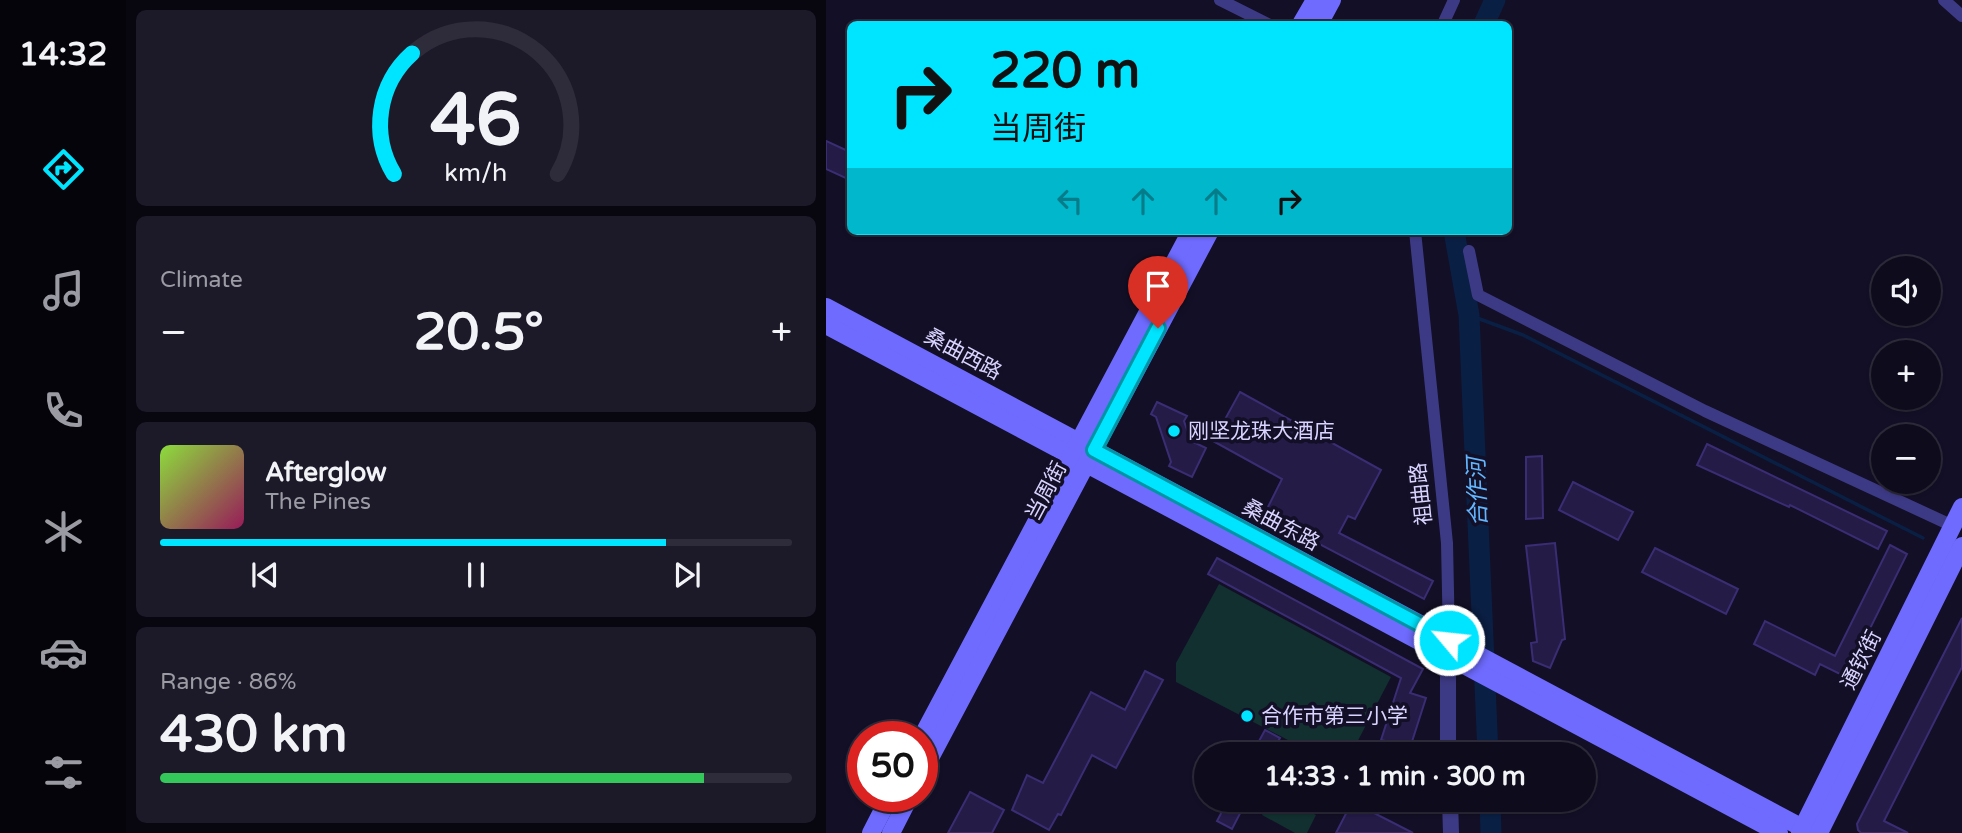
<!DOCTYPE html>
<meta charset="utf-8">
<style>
body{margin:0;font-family:"Varela Round","Noto Sans SC",sans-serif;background:#1c1929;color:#f1f3f6;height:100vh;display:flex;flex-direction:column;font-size:26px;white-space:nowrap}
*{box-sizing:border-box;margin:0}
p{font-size:23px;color:#9b9ba3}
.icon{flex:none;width:38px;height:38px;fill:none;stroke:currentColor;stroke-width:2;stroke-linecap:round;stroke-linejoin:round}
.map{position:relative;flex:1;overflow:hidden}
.details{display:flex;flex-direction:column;gap:10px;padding:10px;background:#08060f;width:700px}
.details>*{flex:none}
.hud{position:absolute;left:21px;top:21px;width:665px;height:214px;border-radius:10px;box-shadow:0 2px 5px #0004,0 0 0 2px #2e2b3b;background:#00e5ff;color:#111;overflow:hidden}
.fabs{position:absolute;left:1045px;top:256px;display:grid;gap:14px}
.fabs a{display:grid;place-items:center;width:70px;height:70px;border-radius:50%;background:#0e0b1c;box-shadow:0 2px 5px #0004,0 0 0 2px #2e2b3b;font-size:35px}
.speed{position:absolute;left:21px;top:721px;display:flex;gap:14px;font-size:35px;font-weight:700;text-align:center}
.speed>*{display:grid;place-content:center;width:91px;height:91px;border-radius:50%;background:#0e0b1c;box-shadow:0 2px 5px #0004,0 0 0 2px #2e2b3b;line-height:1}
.speed .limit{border:10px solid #d22;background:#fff;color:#111}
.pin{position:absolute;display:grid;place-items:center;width:60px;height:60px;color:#fff;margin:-72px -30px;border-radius:50% 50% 50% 0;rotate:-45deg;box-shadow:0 0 7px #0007}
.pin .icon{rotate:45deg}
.me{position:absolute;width:77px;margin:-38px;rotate:298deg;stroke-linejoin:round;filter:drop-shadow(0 0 5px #0008)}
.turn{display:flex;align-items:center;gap:24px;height:147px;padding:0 28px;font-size:32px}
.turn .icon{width:91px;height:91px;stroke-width:2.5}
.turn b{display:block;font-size:49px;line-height:60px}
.lanes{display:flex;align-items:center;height:66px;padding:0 28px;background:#0003;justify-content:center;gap:35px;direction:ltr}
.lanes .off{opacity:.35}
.big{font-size:52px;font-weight:700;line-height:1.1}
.details .card{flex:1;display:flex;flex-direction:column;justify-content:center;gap:10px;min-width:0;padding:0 24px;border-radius:10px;background:#1c1929}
.details .dial{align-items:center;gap:0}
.dial svg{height:182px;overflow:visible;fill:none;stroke:#2e2b3b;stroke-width:7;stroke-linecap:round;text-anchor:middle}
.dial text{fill:#f1f3f6;stroke:none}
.song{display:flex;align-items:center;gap:21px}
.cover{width:84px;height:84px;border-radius:10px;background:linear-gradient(135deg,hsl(90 70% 55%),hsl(330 70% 35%))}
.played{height:7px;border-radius:4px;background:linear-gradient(90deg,#00e5ff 80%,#2e2b3b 80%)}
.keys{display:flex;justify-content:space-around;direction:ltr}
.heat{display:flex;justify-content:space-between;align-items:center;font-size:38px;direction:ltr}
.charge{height:10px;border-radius:5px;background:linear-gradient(90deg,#34c759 86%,#2e2b3b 0)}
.trip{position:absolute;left:368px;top:742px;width:402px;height:70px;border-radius:35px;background:#0e0b1c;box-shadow:0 2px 5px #0004,0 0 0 2px #2e2b3b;font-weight:700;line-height:70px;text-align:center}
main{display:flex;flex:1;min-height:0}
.dock{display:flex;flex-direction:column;width:126px;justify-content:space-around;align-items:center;background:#06040b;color:#9b9ba3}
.dock .icon{width:49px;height:49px}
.dock .current{color:#00e5ff}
.dock b{font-size:32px;color:#f1f3f6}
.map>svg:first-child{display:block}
</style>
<main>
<nav class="dock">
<b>14:32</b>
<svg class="icon current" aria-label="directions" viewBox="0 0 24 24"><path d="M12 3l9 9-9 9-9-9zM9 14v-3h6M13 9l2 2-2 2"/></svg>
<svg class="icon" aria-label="music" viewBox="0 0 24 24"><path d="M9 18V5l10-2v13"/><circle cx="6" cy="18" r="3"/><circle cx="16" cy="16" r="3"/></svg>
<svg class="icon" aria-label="phone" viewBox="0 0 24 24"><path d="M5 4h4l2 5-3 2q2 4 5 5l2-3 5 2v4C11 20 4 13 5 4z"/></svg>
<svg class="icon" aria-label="climate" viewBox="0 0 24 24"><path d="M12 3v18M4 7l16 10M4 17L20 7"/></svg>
<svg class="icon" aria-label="car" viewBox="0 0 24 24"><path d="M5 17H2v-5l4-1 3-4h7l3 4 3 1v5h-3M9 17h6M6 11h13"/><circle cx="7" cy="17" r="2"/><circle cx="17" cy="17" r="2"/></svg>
<svg class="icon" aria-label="filters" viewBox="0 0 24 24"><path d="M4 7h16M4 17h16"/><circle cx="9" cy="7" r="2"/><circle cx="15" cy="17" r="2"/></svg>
</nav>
<section class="details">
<div class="card dial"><svg viewBox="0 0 100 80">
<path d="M14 69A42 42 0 1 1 86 69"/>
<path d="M14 69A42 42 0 0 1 22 16" stroke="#00e5ff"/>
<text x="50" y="56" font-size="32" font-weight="700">46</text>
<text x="50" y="72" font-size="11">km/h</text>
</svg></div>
<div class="card"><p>Climate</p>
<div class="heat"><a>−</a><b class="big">20.5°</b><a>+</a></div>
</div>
<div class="card">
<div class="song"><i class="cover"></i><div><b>Afterglow</b><p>The Pines</p></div></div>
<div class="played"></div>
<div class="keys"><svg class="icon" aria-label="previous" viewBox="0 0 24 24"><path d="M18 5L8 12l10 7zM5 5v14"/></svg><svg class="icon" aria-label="pause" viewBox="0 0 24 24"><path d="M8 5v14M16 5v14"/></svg><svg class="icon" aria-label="next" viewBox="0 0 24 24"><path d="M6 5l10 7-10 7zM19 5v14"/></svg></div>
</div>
<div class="card"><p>Range · 86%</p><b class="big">430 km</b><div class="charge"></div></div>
</section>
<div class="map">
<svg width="1136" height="833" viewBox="0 0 1136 833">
<rect width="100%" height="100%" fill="#130f26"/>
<g fill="#12302f">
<polygon points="393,584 565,677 525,754 489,754 350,682 350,663"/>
<polygon points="444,800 460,800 490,815 481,833 469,833 436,815"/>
</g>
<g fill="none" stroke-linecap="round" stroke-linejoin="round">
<polyline stroke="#0a1f44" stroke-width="3.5" points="643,315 697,335 1097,538"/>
<g stroke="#0a1f44" stroke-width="21">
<polyline points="658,24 669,0"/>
<polyline points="628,231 643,315 662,754"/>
<polyline points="664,800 665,833"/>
</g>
</g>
<g fill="#241b47" stroke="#3b2d73" stroke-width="2">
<polygon points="0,141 24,152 24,180 0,169"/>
<polygon points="414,392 555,470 529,519 522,516 513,533 607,581 598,599 438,515 456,479 387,441"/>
<polygon points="331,402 361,416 358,421 365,441 380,448 366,477 343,466 345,462 330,417 325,414"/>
<polygon points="881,444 1061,531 1052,549 964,505 963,507 871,465"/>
<polygon points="716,456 717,518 700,519 700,457"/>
<polygon points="747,482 807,512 792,540 733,510"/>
<polygon points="729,543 739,639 736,640 724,668 707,661 705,643 711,642 700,546"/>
<polygon points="1064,545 1081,554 1020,677 994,664 989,675 928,644 939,621 1009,656"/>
<polygon points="829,548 912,589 900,614 816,572"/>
<polygon points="391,558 597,669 584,693 600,698 582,754 551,754 559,741 555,740 575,678 382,574"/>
<polygon points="1136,618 1136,667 1058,821 1082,833 1035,833 1032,830 1031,824"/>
<polygon points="319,671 337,680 290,768 266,755 235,815 232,814 223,830 186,810 201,775 217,783 265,692 299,710"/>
<polygon points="439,730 454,738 445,754 426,754"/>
<polygon points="144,792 178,810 166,833 122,833"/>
<polygon points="402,800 421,800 406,829 391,821"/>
<polygon points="527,800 555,800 548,813 587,833 510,833"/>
</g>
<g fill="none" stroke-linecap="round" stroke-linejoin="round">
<g stroke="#3d3a85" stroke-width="12">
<polyline points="394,0 442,24"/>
<polyline points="1118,0 1136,16"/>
<polyline points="617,24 628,0"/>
<polyline points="589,231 621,543 623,640"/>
<polyline points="643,251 652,295 879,411 1127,526"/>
</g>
<g stroke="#3d3a85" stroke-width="16">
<polyline points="622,754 622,646"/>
<polyline points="624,800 625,833"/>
</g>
<g stroke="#6f6bff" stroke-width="18">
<polyline points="475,24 489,0"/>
<polyline points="493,24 506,0"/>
<polyline points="0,307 986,833"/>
<polyline points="0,325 953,833"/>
<polyline points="96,737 365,231"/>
<polyline points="96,773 384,231"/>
<polyline points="45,833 64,796"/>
<polyline points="65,833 84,796"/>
<polyline points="974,833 1136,507"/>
<polyline points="993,833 1136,546"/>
</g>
</g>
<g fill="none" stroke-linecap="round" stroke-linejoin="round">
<g stroke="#0095a6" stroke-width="18">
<polyline id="route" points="332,328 268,450 623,640"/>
</g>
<use href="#route" stroke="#00e5ff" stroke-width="12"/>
</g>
<g fill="#00e5ff" stroke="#130f26" stroke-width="2.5">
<circle cx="348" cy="431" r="7"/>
<circle cx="421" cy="716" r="7"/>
</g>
<g text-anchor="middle" stroke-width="7" stroke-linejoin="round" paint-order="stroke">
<g font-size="21" fill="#d9d4ff" stroke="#130f26">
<text transform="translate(137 354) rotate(28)" y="7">桑曲西路</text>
<text transform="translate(220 491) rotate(-62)" y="7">当周街</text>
<text transform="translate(595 494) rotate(-96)" y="7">祖曲路</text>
<text transform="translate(455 525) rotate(28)" y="7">桑曲东路</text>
<text transform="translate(1035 660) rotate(-63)" y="7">通钦街</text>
</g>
<g font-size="21" fill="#d9d4ff" stroke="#130f26" text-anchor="start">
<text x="362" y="438">刚坚龙珠大酒店</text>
<text x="435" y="723">合作市第三小学</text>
</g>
<g font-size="23" font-style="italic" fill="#62b6ff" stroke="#130f26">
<text transform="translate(651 492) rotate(-92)" y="8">合作河</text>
</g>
</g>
</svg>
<div class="fabs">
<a><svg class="icon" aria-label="sound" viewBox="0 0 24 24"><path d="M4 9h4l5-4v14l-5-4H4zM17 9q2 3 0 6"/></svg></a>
<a>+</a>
<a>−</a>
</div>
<div class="speed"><div class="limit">50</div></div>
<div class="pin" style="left:332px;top:328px;background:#d93025"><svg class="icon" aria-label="arrive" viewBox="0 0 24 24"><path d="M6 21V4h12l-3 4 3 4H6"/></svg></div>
<svg class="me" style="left:623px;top:640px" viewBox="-20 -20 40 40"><circle r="17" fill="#00e5ff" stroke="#fff" stroke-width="3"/><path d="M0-11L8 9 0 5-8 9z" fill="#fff"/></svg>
<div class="trip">14:33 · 1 min · 300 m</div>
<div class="hud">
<div class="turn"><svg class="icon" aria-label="right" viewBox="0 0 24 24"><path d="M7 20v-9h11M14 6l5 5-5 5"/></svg><div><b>220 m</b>当周街</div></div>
<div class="lanes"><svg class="icon off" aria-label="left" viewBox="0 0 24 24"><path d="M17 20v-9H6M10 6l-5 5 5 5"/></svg><svg class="icon off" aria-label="ahead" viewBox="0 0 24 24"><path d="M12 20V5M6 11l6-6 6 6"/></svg><svg class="icon off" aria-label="ahead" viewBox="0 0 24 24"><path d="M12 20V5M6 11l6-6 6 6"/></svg><svg class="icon" aria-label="right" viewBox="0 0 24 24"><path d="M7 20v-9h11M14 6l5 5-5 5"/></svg></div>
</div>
</div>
</main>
